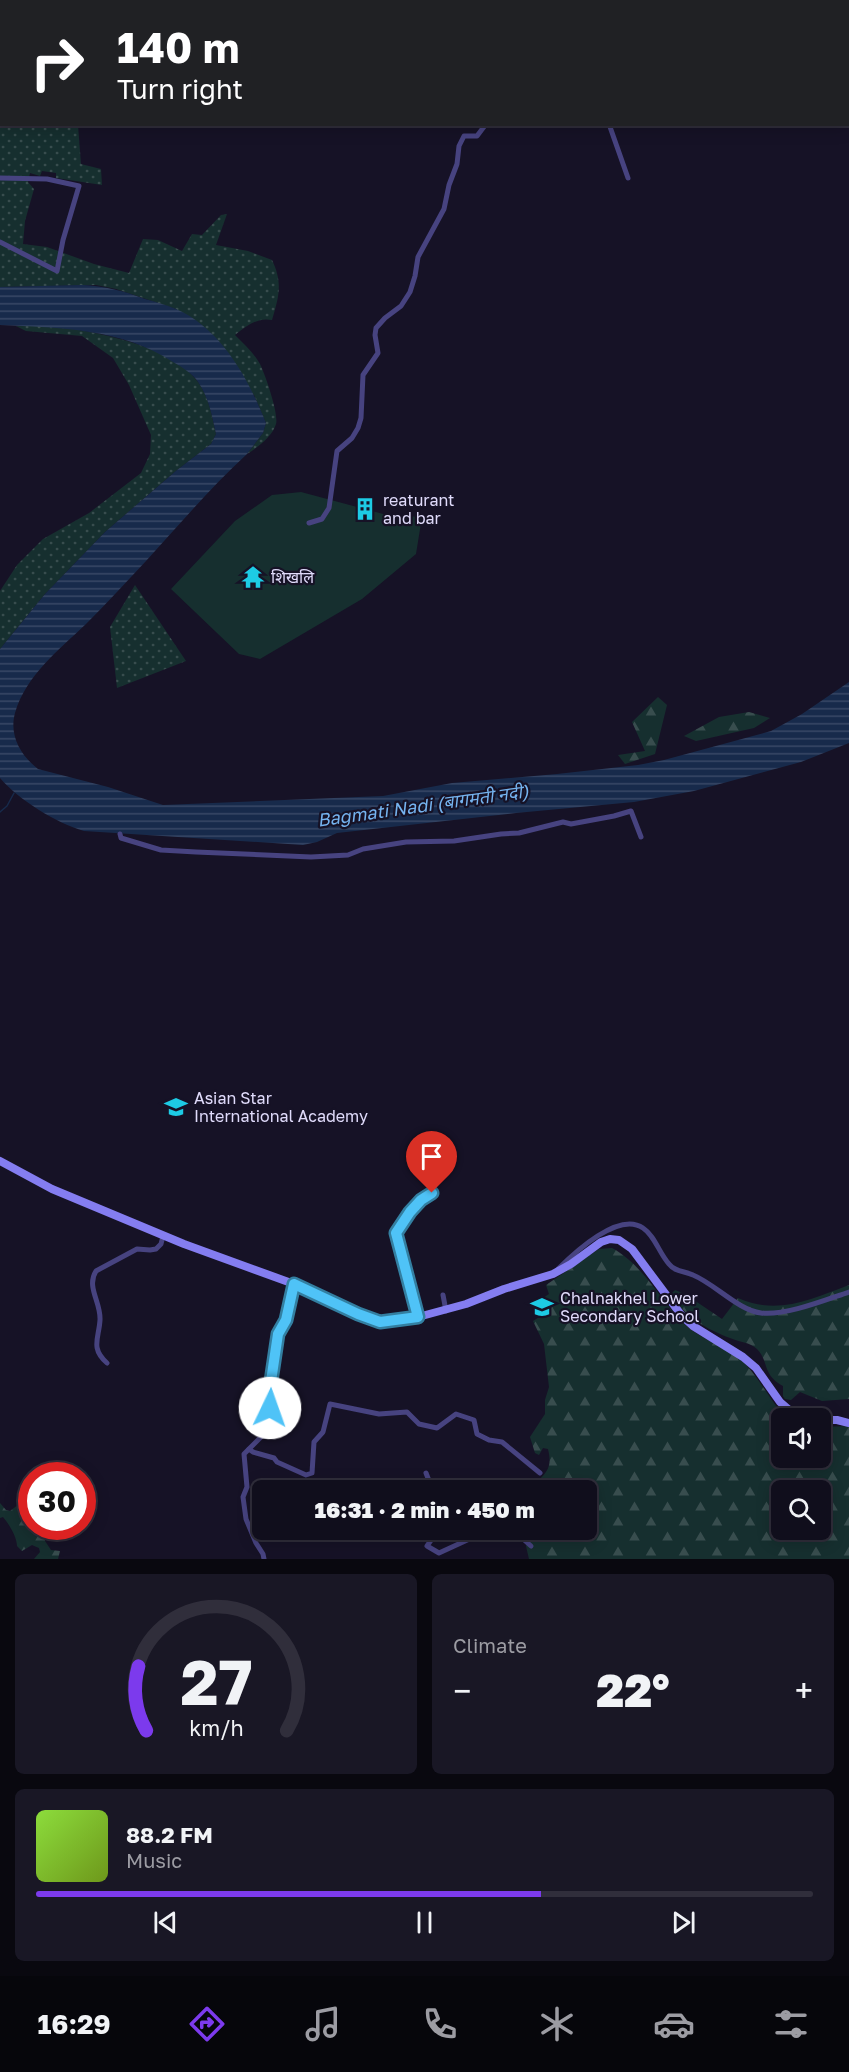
<!DOCTYPE html>
<meta charset="utf-8">
<style>
body{margin:0;font-family:"Golos Text","Noto Sans Devanagari",sans-serif;background:#191725;color:#f1f3f6;height:100vh;display:flex;flex-direction:column;font-size:22px;white-space:nowrap}
*{box-sizing:border-box;margin:0}
p{font-size:20px;color:#9c9ca3}
.icon{flex:none;width:33px;height:33px;fill:none;stroke:currentColor;stroke-width:2;stroke-linecap:round;stroke-linejoin:round}
.map{position:relative;height:1559px;overflow:hidden}
.drawer{display:flex;flex-direction:column;gap:15px;padding:15px;background:#09080f;flex:1}
.drawer>*{flex:none}
.guide{position:absolute;left:0px;top:0px;width:849px;height:126px;box-shadow:0 3px 15px #0003,0 0 0 2px #302e3b;background:#202124;color:#fff;overflow:hidden}
.controls{position:absolute;left:771px;top:1408px;display:grid;gap:12px}
.controls a{display:grid;place-items:center;width:60px;height:60px;border-radius:9px;background:#100e1c;box-shadow:0 3px 15px #0003,0 0 0 2px #302e3b;font-size:30px}
.speed{position:absolute;left:18px;top:1462px;display:flex;gap:12px;font-size:30px;font-weight:700;text-align:center}
.speed>*{display:grid;place-content:center;width:78px;height:78px;border-radius:50%;background:#100e1c;box-shadow:0 3px 15px #0003,0 0 0 2px #302e3b;line-height:1}
.speed .limit{border:9px solid #d22;background:#fff;color:#111}
.pin{position:absolute;display:grid;place-items:center;width:51px;height:51px;color:#fff;margin:-62px -26px;border-radius:50% 50% 50% 0;rotate:-45deg;box-shadow:0 0 6px #0007}
.pin .icon{rotate:45deg}
.me{position:absolute;width:66px;margin:-33px;rotate:3deg;stroke-linejoin:round;filter:drop-shadow(0 0 4px #0008)}
.turn{display:flex;align-items:center;gap:21px;height:126px;padding:0 18px;font-size:27px}
.turn .icon{width:78px;height:78px;stroke-width:2.5}
.turn b{display:block;font-size:42px;line-height:51px}
.big{font-size:45px;font-weight:800;line-height:1.1}
.drawer .tile{flex:1;display:flex;flex-direction:column;justify-content:center;gap:9px;min-width:0;padding:0 21px;border-radius:9px;background:#191725}
.drawer .dial{align-items:center;gap:0}
.dial svg{height:156px;overflow:visible;fill:none;stroke:#302e3b;stroke-width:7;stroke-linecap:round;text-anchor:middle}
.dial text{fill:#f1f3f6;stroke:none}
.song{display:flex;align-items:center;gap:18px}
.cover{width:72px;height:72px;border-radius:9px;background:linear-gradient(135deg,hsl(90 70% 55%),hsl(80 70% 35%))}
.played{height:6px;border-radius:3px;background:linear-gradient(90deg,#7c3aed 65%,#302e3b 65%)}
.keys{display:flex;justify-content:space-around;direction:ltr}
.heat{display:flex;justify-content:space-between;align-items:center;font-size:33px;direction:ltr}
.drawer .tiles{flex:1;display:grid;gap:15px;grid-template-columns:1fr 1fr}
.tile:last-child{grid-column:span 2}
.trip{position:absolute;left:252px;top:1480px;width:345px;height:60px;border-radius:9px;background:#100e1c;box-shadow:0 3px 15px #0003,0 0 0 2px #302e3b;font-weight:800;line-height:60px;text-align:center}
.tab-bar{display:flex;height:96px;justify-content:space-around;align-items:center;background:#06060b;color:#9c9ca3}
.tab-bar .icon{width:42px;height:42px}
.tab-bar .active{color:#7c3aed}
.tab-bar b{font-size:27px;color:#f1f3f6}
.map>svg:first-child{display:block}
</style>
<div class="map">
<svg width="849" height="1559" viewBox="0 0 849 1559">
<defs>
<pattern id="grass-dots" width="8" height="8" patternUnits="userSpaceOnUse" patternTransform="scale(1.5)"><rect width="8" height="8" fill="#162f2f"/><path d="M2 2h.1M6 6h.1" fill="none" stroke="#384d4e" stroke-width="1.8" stroke-linecap="round"/></pattern>
<pattern id="forest-firs" width="22" height="20" patternUnits="userSpaceOnUse" patternTransform="scale(1.5)"><rect width="22" height="20" fill="#162f2f"/><path d="M5 1l3.5 6h-7zM16 11l3.5 6h-7z" fill="#384d4e"/></pattern>
<pattern id="water-rules" width="6" height="5" patternUnits="userSpaceOnUse" patternTransform="scale(1.5)"><rect width="6" height="5" fill="#172a4b"/><path d="M0 2.5h6" fill="none" stroke="#384866"/></pattern>
</defs>
<rect width="100%" height="100%" fill="#161226"/>
<g fill="url(#grass-dots)">
<path d="M0,0H41V2H2V124L78,125L81,164L101,169L102,185L56,178V173L42,171L40,176L30,173L28,182L34,189L25,221L23,244L47,247L94,264L129,273L143,239L158,240L182,251L192,234L202,235L221,215L227,214L216,245L248,251L272,260C283,283 279,296 272,320C257,317 247,326 235,335C244,344 254,353 260,364C265,374 279,414 276,424C272,437 258,447 247,454L263,433L266,423L254,395L176,309L116,289L96,285L0,287Z"/>
<path d="M43,325C87,330 170,343 198,382C209,397 212,416 216,434L211,444L177,470L105,532L45,594L0,649V591L17,565L43,539L89,513L141,473L150,454L151,435L129,385L113,358L82,336L26,331L16,326Z"/>
<polygon points="135,585 186,661 117,688 110,627"/>
</g>
<g fill="url(#forest-firs)" fill-rule="evenodd">
<polygon points="658,697 667,705 655,754 625,764 618,755 645,751 632,722"/>
<polygon points="749,712 770,718 754,728 696,741 684,736 719,717"/>
<path d="M612,1248C642,1264 659,1298 682,1322C699,1339 723,1345 741,1360C758,1375 770,1401 787,1419H782V1458H820L821,1427L849,1426V1559H529L526,1546L530,1530H586V1491H531C542,1473 554,1473 548,1449L543,1448L539,1455L535,1453L530,1437L545,1414V1400L549,1387L544,1344L533,1321L549,1311L543,1298L549,1294L546,1285L599,1249ZM782,1491H820V1530H782Z"/>
<path d="M849,1285V1399L822,1401L800,1392L791,1400L785,1399L783,1396V1386C762,1375 769,1361 757,1349C750,1342 739,1342 730,1338C709,1330 681,1316 672,1293L675,1290L685,1294L722,1319L738,1298C777,1316 812,1299 849,1285Z"/>
<path d="M23,1501L28,1503L31,1509L32,1527H44L45,1541L51,1550L60,1551L58,1559H34L40,1552L39,1548L32,1545L22,1551L17,1546C17,1537 9,1524 3,1517L0,1518V1503L6,1510L10,1511Z"/>
</g>
<polygon fill="#162f2f" points="301,492 387,515 422,517 416,554 362,599 260,659 239,654 171,589 235,521 272,495"/>
<path fill="url(#water-rules)" d="M82,285C105,286 124,291 145,299C156,302 167,305 176,309C222,329 249,380 266,423L263,433L247,454C211,487 179,525 146,561C126,582 106,604 86,624C59,650 26,675 15,713C9,735 20,755 38,769L108,787L163,805L383,796L452,783L557,774L638,765L664,760L771,731L802,714L849,682V743L801,762L694,791L634,802L516,813L337,833L317,842L303,845L84,831C56,823 19,800 0,778V649L45,594L105,532L177,470L211,444L216,434C212,416 209,398 198,382C193,374 182,367 173,362C121,328 60,328 0,325V287Z"/>
<g fill="none" stroke-linecap="round" stroke-linejoin="round">
<g stroke="#172a4b" stroke-width="1.5">
<polyline points="284,2 285,0"/>
<polyline points="0,812 7,806 14,793"/>
</g>
<g stroke="#474380" stroke-width="5">
<polyline points="502,0 503,2"/>
<polyline points="609,124 628,178"/>
<polyline points="0,178 47,179 79,186 63,240 57,271 0,242"/>
<polyline points="309,523 322,519 329,508 337,451 352,438 358,428 361,418 363,375 378,353 375,335 376,328 385,318 401,306 410,292 415,276 418,257 444,209 449,185 457,164 459,146 464,136 477,136 486,124"/>
<polyline points="120,834 121,838 161,850 196,852 311,857 348,855 363,849 406,842 454,841 501,834 519,833 563,822 571,824 614,816 631,811 641,837"/>
<path d="M558,1269C575,1252 619,1211 643,1228C655,1236 659,1253 669,1264C675,1272 685,1271 693,1275C715,1284 738,1310 761,1313C785,1316 825,1300 849,1292"/>
<polyline points="443,1295 446,1311"/>
<polyline points="418,1317 414,1297 396,1234 410,1212 421,1200 432,1193"/>
<path d="M107,1363C90,1348 99,1338 100,1320C101,1302 86,1287 96,1271L137,1249L150,1250L156,1249L161,1244L163,1236"/>
<polyline points="249,1449 270,1428 270,1388 278,1334 287,1320 294,1284"/>
<polyline points="426,1473 433,1491"/>
<polyline points="438,1530 427,1546 439,1553 489,1530"/>
<polyline points="513,1530 531,1546"/>
<polyline points="264,1559 263,1554 256,1543 246,1519 243,1497 247,1487 244,1454 249,1449 253,1452 274,1458 277,1462 306,1475 312,1473 314,1442 323,1432 330,1404 379,1414 407,1412 419,1424 437,1428 456,1414 474,1420 477,1434 489,1440 502,1442 540,1473"/>
</g>
<g stroke="#847df0" stroke-width="8">
<polyline points="0,1161 52,1189 184,1244 294,1284 358,1314 380,1322 418,1317 466,1304 504,1289 553,1274 571,1264 601,1242 610,1239 619,1240 632,1249 682,1316 693,1326 743,1357 756,1368 780,1402 795,1415 807,1419"/>
<polyline points="820,1420 837,1420 849,1423"/>
</g>
</g>
<g fill="none" stroke-linecap="round" stroke-linejoin="round">
<g stroke="#337fa1" stroke-width="15">
<polyline id="route" points="270,1408 270,1388 278,1334 286,1320 294,1284 358,1314 380,1322 418,1317 396,1233 410,1212 421,1200 432,1193"/>
</g>
<use href="#route" stroke="#4fc3f7" stroke-width="10"/>
</g>
<defs>
<g id="building-bare" transform="scale(1.8)"><path d="M-4-6H4V6H1V3H-1V6H-4ZM-2.5-4.3h1.7v1.8h-1.7ZM.8-4.3h1.7v1.8H.8ZM-2.5-1h1.7V.8h-1.7ZM.8-1h1.7V.8H.8Z" fill="#1dcbe5" stroke="#161226" stroke-width="2.5" paint-order="stroke"/></g>
<g id="temple-bare" transform="scale(1.8)"><path d="M0-6L5-2H3V0L6.5 2.5H4V6H1.5V3h-3V6H-4V2.5H-6.5L-3 0V-2H-5Z" fill="#1dcbe5" stroke="#161226" stroke-width="2.5" paint-order="stroke"/></g>
<g id="school-bare" transform="scale(1.8)"><path d="M0-5L7-2L0 1L-7-2ZM-4 1L0 2.5L4 1V4Q0 6-4 4Z" fill="#1dcbe5" stroke="#161226" stroke-width="2.5" paint-order="stroke"/></g>
</defs>
<g fill-rule="evenodd">
<use href="#building-bare" x="365" y="509"/>
<use href="#temple-bare" x="253" y="577"/>
<use href="#school-bare" x="176" y="1107"/>
<use href="#school-bare" x="542" y="1307"/>
</g>
<g text-anchor="middle" stroke-width="4.5" stroke-linejoin="round" paint-order="stroke">
<g font-size="16" fill="#e0dbfb" stroke="#161226" text-anchor="start">
<text x="383" y="506">reaturant<tspan x="383" dy="18">and bar</tspan></text>
<text x="271" y="583">शिखलि</text>
<text x="194" y="1104">Asian Star<tspan x="194" dy="18">International Academy</tspan></text>
<text x="560" y="1304">Chalnakhel Lower<tspan x="560" dy="18">Secondary School</tspan></text>
</g>
<g font-size="18" font-style="italic" fill="#75b3ef" stroke="#161226">
<text transform="translate(423 806) rotate(-8)" y="6">Bagmati Nadi (बागमती नदी)</text>
</g>
</g>
</svg>
<div class="controls">
<a><svg class="icon" aria-label="sound" viewBox="0 0 24 24"><path d="M4 9h4l5-4v14l-5-4H4zM17 9q2 3 0 6"/></svg></a>
<a><svg class="icon" aria-label="search" viewBox="0 0 24 24"><circle cx="10" cy="10" r="6"/><path d="M15 15l6 6"/></svg></a>
</div>
<div class="speed"><div class="limit">30</div></div>
<div class="pin" style="left:432px;top:1193px;background:#d93025"><svg class="icon" aria-label="arrive" viewBox="0 0 24 24"><path d="M6 21V4h12l-3 4 3 4H6"/></svg></div>
<svg class="me" style="left:270px;top:1408px" viewBox="-20 -20 40 40"><circle r="19" fill="#fff"/><path d="M0-13L10 11 0 6-10 11z" fill="#4fc3f7"/></svg>
<div class="trip">16:31 · 2 min · 450 m</div>
<div class="guide">
<div class="turn"><svg class="icon" aria-label="right" viewBox="0 0 24 24"><path d="M7 20v-9h11M14 6l5 5-5 5"/></svg><div><b>140 m</b>Turn right</div></div>
</div>
</div>
<section class="drawer">
<div class="tiles">
<div class="tile dial"><svg viewBox="0 0 100 80">
<path d="M14 69A42 42 0 1 1 86 69"/>
<path d="M14 69A42 42 0 0 1 10 36" stroke="#7c3aed"/>
<text x="50" y="56" font-size="32" font-weight="700">27</text>
<text x="50" y="72" font-size="11">km/h</text>
</svg></div>
<div class="tile"><p>Climate</p>
<div class="heat"><a>−</a><b class="big">22°</b><a>+</a></div>
</div>
<div class="tile">
<div class="song"><i class="cover"></i><div><b>88.2 FM</b><p>Music</p></div></div>
<div class="played"></div>
<div class="keys"><svg class="icon" aria-label="previous" viewBox="0 0 24 24"><path d="M18 5L8 12l10 7zM5 5v14"/></svg><svg class="icon" aria-label="pause" viewBox="0 0 24 24"><path d="M8 5v14M16 5v14"/></svg><svg class="icon" aria-label="next" viewBox="0 0 24 24"><path d="M6 5l10 7-10 7zM19 5v14"/></svg></div>
</div>
</div>
</section>
<nav class="tab-bar">
<b>16:29</b>
<svg class="icon active" aria-label="directions" viewBox="0 0 24 24"><path d="M12 3l9 9-9 9-9-9zM9 14v-3h6M13 9l2 2-2 2"/></svg>
<svg class="icon" aria-label="music" viewBox="0 0 24 24"><path d="M9 18V5l10-2v13"/><circle cx="6" cy="18" r="3"/><circle cx="16" cy="16" r="3"/></svg>
<svg class="icon" aria-label="phone" viewBox="0 0 24 24"><path d="M5 4h4l2 5-3 2q2 4 5 5l2-3 5 2v4C11 20 4 13 5 4z"/></svg>
<svg class="icon" aria-label="climate" viewBox="0 0 24 24"><path d="M12 3v18M4 7l16 10M4 17L20 7"/></svg>
<svg class="icon" aria-label="car" viewBox="0 0 24 24"><path d="M5 17H2v-5l4-1 3-4h7l3 4 3 1v5h-3M9 17h6M6 11h13"/><circle cx="7" cy="17" r="2"/><circle cx="17" cy="17" r="2"/></svg>
<svg class="icon" aria-label="filters" viewBox="0 0 24 24"><path d="M4 7h16M4 17h16"/><circle cx="9" cy="7" r="2"/><circle cx="15" cy="17" r="2"/></svg>
</nav>
